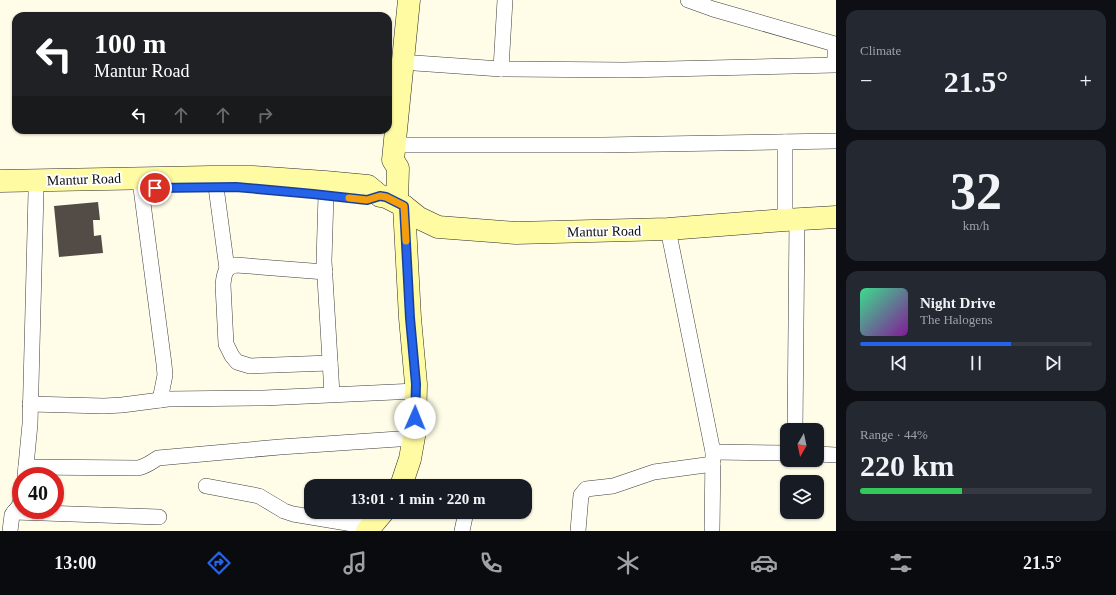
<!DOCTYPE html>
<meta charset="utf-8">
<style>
body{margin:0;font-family:Georgia,serif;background:#242831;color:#f1f3f6;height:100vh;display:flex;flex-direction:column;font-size:15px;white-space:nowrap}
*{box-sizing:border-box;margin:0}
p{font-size:13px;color:#9ea1a6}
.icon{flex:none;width:22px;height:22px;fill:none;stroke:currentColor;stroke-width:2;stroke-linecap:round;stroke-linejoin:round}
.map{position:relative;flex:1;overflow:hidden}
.details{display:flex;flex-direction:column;gap:10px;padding:10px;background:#0d0f14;width:280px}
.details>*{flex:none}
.banner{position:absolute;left:12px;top:12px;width:380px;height:122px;border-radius:12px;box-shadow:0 1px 3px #0004;background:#202124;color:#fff;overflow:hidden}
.needle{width:26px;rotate:189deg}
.fabs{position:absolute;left:780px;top:423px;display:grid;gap:8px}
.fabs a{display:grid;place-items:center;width:44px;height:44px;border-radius:8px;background:#171b24;box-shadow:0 1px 3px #0004;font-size:20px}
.speed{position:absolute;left:12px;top:467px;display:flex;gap:8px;font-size:20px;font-weight:700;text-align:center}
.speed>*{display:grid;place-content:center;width:52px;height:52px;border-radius:50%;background:#171b24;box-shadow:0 1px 3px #0004;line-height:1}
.speed .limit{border:6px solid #d22;background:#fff;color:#111}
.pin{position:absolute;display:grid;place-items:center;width:34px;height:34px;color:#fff;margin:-17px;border:2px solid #fff;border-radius:50%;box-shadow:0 1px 4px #0007}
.me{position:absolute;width:44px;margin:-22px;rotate:1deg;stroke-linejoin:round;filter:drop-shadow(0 0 3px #0008)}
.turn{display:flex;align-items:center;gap:14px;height:84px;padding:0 16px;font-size:18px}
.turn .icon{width:52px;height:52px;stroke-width:2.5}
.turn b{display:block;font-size:28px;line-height:34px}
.lanes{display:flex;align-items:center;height:38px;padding:0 16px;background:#0003;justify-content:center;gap:20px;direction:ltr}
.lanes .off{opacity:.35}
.big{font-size:30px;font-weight:800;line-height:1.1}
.details .card{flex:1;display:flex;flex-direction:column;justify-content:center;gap:6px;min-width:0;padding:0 14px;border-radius:12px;background:#242831}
.details .dial{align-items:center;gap:0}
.dial b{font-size:52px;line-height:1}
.song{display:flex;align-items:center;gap:12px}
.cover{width:48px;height:48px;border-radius:6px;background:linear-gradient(135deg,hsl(150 70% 55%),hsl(290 70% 35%))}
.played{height:4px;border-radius:2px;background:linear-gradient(90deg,#2563eb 65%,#363941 65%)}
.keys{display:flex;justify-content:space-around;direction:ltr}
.heat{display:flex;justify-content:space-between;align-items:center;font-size:22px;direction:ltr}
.charge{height:6px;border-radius:3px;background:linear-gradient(90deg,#34c759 44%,#363941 0)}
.trip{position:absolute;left:304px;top:479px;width:228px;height:40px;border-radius:12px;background:#171b24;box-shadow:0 1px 3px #0004;font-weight:800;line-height:40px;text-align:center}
.tabs{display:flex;height:64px;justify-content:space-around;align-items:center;background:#090b0e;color:#9ea1a6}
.tabs .icon{width:28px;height:28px}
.tabs .active{color:#2563eb}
.tabs b{font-size:18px;color:#f1f3f6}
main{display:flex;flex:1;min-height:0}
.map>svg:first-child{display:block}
</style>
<main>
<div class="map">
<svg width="836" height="531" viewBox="0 0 836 531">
<rect width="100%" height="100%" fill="#fffce7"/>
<polygon fill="#534c46" points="98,202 100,220 93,220 94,236 101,235 103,253 59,257 54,206"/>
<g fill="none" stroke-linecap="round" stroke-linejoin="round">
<g stroke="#3d3d3d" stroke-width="16">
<g id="street">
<polyline points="415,63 501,69 624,70 835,65 835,44 713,9 688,0"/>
<polyline points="501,69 505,0"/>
<polyline points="405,145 603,145 836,141"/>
<polyline points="216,187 227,269"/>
<polyline points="141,188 164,364 165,375 160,400"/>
<polyline points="326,195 324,261 332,394"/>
<polyline points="785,220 785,142"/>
<polyline points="668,229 713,452 712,531"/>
<path d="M325,272L236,265C225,267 224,274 223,285L226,344L232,356L237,362L250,366L330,363"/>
<polyline points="30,404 104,406 122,405 168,399 264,398 416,391"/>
<polyline points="795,430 797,219"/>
<polyline points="713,452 787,453"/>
<polyline points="817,454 836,455"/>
<path d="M26,467L138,468C147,466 151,462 158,458L280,447L413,438"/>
<polyline points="25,476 30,424 36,192"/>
<polyline points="206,486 259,496 284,511 293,514 370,527"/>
<polyline points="14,512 159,517"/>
<polyline points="10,531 12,515 19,506 21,500"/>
<polyline points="462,531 466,512"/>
<polyline points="578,531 581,495 586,489 613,486 654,472 713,464"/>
</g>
</g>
<g stroke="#2c2c2c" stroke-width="23">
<g id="secondary">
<polyline points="0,181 211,177 253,177 325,182 368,186 380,196 386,197 404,206 419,218 438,227 516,233 668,229 785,220 836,217"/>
<polyline points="397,202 398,168 393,160 409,0"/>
<polyline points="401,486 410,459 415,431 416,384 410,318 404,206"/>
<polyline points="367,531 383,512"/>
</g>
</g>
<use href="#street" stroke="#fff" stroke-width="15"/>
<use href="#secondary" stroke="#fffba2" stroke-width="22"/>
</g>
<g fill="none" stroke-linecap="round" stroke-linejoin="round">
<g stroke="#184099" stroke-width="10">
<polyline id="route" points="155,188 236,187 313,194 367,200 380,196 386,197 404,206 410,318 416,384 415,418"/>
</g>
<use href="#route" stroke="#2563eb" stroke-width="7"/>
<polyline stroke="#f59e0b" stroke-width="7" points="349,198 367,200 380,196 386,197 404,206 406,241"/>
</g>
<g text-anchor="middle" stroke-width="4" stroke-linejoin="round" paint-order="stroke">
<g font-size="14" fill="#0a0a0a" stroke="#fff">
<text transform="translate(84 179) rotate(-2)" y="5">Mantur Road</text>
<text transform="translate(604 231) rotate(-1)" y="5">Mantur Road</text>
</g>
</g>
</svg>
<div class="fabs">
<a><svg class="needle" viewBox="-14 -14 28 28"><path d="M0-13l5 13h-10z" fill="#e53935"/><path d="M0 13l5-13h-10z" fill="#9ea1a6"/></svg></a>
<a><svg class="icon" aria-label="layers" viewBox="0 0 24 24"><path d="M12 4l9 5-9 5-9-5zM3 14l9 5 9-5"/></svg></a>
</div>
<div class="speed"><div class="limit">40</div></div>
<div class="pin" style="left:155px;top:188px;background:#d93025"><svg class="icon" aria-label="arrive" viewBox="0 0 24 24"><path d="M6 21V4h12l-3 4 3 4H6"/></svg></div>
<svg class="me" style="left:415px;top:418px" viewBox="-20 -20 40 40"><circle r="19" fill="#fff"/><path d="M0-13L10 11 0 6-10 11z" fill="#2563eb"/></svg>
<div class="trip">13:01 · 1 min · 220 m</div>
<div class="banner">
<div class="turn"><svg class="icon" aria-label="left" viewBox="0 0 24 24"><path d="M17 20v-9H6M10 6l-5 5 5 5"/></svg><div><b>100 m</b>Mantur Road</div></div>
<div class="lanes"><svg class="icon" aria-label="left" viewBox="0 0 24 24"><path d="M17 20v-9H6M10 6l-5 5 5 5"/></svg><svg class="icon off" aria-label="ahead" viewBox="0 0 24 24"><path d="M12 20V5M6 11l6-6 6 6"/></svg><svg class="icon off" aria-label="ahead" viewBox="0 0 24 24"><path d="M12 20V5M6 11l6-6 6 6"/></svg><svg class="icon off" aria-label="right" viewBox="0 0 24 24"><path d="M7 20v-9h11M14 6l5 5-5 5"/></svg></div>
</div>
</div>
<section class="details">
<div class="card"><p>Climate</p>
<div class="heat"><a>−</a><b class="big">21.5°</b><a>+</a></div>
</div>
<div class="card dial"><b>32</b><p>km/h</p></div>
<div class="card">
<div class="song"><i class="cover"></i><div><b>Night Drive</b><p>The Halogens</p></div></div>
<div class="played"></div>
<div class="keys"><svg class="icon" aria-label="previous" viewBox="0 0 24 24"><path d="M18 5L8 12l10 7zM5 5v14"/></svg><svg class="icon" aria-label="pause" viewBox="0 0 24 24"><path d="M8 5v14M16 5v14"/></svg><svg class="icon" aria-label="next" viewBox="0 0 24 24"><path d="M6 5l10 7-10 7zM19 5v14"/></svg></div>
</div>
<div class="card"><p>Range · 44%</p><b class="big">220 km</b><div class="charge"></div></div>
</section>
</main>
<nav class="tabs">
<b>13:00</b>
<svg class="icon active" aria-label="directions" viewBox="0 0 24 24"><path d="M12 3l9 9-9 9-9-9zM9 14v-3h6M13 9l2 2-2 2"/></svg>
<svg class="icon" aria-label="music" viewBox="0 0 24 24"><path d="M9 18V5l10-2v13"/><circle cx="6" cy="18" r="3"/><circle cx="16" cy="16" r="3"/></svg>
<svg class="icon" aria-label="phone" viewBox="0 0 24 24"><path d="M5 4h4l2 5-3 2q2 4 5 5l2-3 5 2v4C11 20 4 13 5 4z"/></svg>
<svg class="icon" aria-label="climate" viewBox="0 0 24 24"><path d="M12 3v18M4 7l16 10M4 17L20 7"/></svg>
<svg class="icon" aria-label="car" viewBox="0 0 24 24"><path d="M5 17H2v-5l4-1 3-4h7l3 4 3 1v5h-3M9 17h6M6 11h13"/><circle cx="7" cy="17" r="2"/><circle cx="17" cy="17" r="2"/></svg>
<svg class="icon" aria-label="filters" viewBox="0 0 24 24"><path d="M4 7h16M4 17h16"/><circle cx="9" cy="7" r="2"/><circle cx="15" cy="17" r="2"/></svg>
<b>21.5°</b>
</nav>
